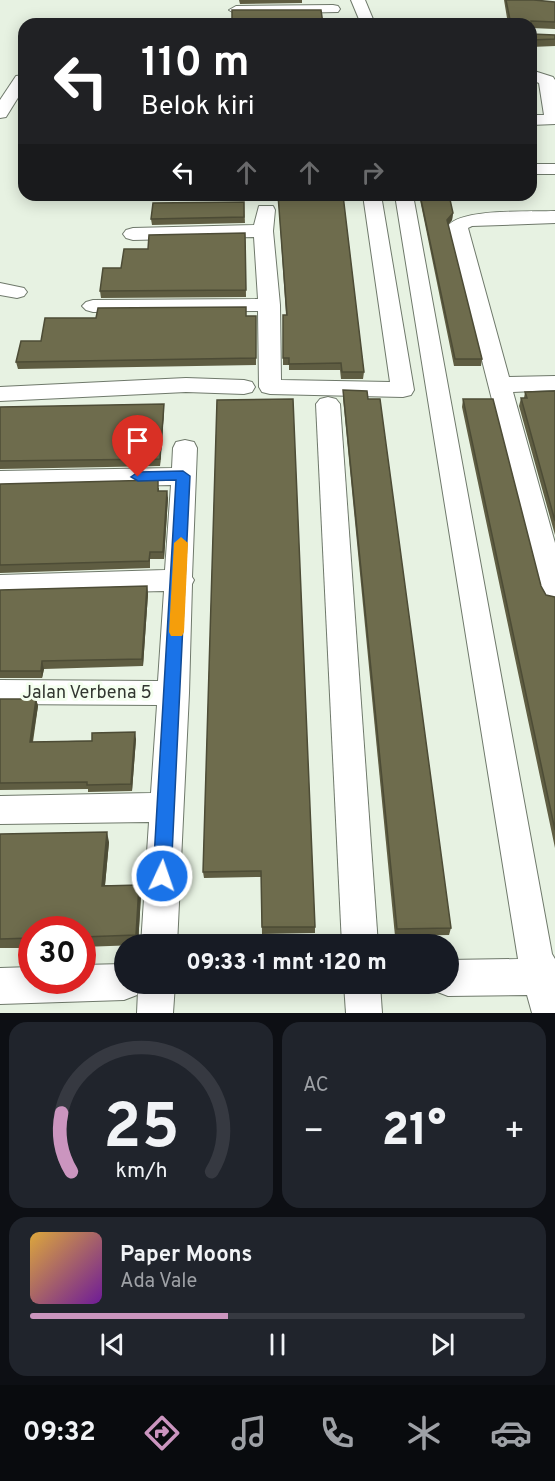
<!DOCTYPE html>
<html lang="id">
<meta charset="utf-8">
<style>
body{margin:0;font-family:Overpass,sans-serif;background:#20242c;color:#f1f3f6;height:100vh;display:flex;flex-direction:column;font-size:22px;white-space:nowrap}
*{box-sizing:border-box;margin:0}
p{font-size:20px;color:#9ea1a6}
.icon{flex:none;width:33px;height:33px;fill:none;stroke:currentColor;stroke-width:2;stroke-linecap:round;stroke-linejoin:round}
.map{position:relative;height:1013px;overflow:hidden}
.panel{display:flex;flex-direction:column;gap:9px;padding:9px;background:#0d0f14;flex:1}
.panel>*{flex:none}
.hud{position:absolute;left:18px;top:18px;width:519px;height:183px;border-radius:18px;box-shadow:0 3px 15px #0003;background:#202124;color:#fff;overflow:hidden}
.speed{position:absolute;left:18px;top:916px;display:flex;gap:12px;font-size:30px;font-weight:700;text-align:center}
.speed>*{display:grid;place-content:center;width:78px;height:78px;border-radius:50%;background:#171b24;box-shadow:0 3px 15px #0003;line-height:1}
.speed .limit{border:9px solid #d22;background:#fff;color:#111}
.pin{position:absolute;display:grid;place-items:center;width:51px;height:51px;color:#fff;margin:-62px -26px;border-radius:50% 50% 50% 0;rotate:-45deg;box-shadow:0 0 6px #0007}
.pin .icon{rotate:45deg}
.me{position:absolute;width:66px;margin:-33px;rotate:3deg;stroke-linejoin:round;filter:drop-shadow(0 0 4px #0008)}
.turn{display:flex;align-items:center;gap:21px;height:126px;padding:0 24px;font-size:27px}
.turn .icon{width:78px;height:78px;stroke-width:2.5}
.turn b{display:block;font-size:42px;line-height:51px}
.lanes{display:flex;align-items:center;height:57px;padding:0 24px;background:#0003;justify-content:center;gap:30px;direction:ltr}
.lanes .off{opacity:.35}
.big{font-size:45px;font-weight:800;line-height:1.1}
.panel .card{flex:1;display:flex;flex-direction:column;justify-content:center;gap:9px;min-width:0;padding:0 21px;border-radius:18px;background:#20242c}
.panel .dial{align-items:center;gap:0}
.dial svg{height:156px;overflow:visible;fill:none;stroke:#363941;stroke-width:7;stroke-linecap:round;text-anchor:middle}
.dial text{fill:#f1f3f6;stroke:none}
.song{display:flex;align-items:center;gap:18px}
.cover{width:72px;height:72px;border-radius:9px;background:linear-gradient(135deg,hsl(40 70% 55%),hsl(280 70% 35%))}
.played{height:6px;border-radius:3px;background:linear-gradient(90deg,#cb95bf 40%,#363941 40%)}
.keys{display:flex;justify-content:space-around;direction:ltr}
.heat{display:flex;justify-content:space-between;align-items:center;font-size:33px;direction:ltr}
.panel .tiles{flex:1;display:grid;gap:9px;grid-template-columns:1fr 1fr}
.card:last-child{grid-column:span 2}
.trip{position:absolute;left:114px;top:934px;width:345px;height:60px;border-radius:30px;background:#171b24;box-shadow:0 3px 15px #0003;font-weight:800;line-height:60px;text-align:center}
.tab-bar{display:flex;height:96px;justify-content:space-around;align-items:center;background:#090b0e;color:#9ea1a6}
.tab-bar .icon{width:42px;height:42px}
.tab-bar .selected{color:#cb95bf}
.tab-bar b{font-size:27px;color:#f1f3f6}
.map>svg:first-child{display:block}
</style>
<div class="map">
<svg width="555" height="1013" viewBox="0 0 555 1013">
<rect width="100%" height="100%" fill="#e7f2e2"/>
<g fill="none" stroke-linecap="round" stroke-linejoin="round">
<g stroke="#6f796b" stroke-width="2">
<g id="minor">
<polygon points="351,0 365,0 375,24 361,24"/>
<polygon points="333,5 338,6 340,9 338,12 236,14 229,10 236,6"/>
<polygon points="531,70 553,77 555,80 555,124 531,125 531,115 544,115 539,83 531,80"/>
<polygon points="24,75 24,88 6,117 0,118 0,100 16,76"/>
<rect x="531" y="164" width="24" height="10"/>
<polygon points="363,195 381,195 414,390 411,395 403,397 270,394 262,392 259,387 258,311 93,312 86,310 82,306 86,302 93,300 258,299 254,237 133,240 126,238 123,234 126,230 133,228 254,225 259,206 273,206 275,210 273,231 280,305 281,380 390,382"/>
<polygon points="395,195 413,195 552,954 555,959 555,1013 532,1013 527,995 448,996 435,991 433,984 448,984 448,960 518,959"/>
<path d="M555,211V223L472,226L468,228L509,377L555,376V390L513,392L555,543V603L545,600L541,593L448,226C461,208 532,212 555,211Z"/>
<polygon points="0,283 24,288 27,292 24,296 17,298 0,295"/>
<polygon points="186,378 244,380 252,382 255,387 252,392 244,394 186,392 0,401 0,387"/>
<polygon points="328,397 336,399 340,404 378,945 342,945 316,404 320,399"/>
<polygon points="185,440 194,442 197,448 192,577 194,580 192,584 189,693 177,945 141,945 149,822 0,824 0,796 151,793 157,705 0,704 0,680 158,681 164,591 0,595 0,575 165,570 171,485 0,489 0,471 172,468 173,448 176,442"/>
<polygon points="124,964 124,984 175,984 173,1013 137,1013 138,991 137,995 124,1000 0,1004 0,968 32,967 32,981 82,981 82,965"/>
<polygon points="344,984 380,984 382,1013 346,1013"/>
</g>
</g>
<use href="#minor" fill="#fff" fill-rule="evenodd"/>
</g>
<g fill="#5f5d42">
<polygon points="239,0 302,0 302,3 240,4"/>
<polygon points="504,0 534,0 555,2 555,29 531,28 531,24 508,24"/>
<polygon points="531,34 555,35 555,46 531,47"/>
<polygon points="278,195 343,195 364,372 363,379 341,379 340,370 289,370 289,365 283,365 283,315 286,315"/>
<polygon points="419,195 449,195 453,213 452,220 448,225 482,359 481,366 454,366"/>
<polygon points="244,202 245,223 152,225 151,219"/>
<polygon points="245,233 246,297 101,298 100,291 121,268 148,249"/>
<polygon points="246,316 256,316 256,365 18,369 16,362 41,341"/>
<polygon points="343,390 451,928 449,935 395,936 343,398"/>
<polygon points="555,391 555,535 519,406 521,398 524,398 525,392"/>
<polygon points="463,399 541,586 546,595 555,597 555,848 462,407"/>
<polygon points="217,400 315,927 315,933 262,934 261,877 204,878 203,872"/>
<polygon points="164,404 164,411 160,466 0,469 0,407"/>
<polygon points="0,484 159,488 159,491 168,498 164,559 150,559 150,568 0,573"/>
<polygon points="147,586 148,594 143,666 44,669 42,678 0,678 0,590"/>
<polygon points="0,699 36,699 38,706 33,742 136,739 132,791 88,792 88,789 0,790"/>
<polygon points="0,834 109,842 105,885 139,885 141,895 138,945 82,947 82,930 32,930 32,948 0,948"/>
</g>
<g fill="#4d4c36">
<polygon points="453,213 452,220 446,227 447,220"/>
<polygon points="164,404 164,411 160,466 160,459"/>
<polygon points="167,491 168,498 164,559 163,552"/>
<polygon points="147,586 148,594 143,666 142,659"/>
<polygon points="42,661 44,669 42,678 41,671"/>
<polygon points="36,699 38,706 31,749 30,742"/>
<polygon points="135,732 136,739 132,791 131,784"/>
<polygon points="107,832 109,842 104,896 102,886"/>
<polygon points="139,885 141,895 138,945 136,935"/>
</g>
<g fill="#6e6c4d" stroke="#4d4c36" stroke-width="1.5">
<polygon points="506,0 534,0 555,2 555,22 531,21 531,24 512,24 510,20"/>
<polygon points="232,10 321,10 323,24 232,24"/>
<polygon points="531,34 555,35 555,39 531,40"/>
<polygon points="278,195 343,195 364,372 342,372 341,363 289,364 289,358 283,358 283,315 287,315"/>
<polygon points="420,195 449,195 453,213 447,220 482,359 455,359"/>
<polygon points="244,202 244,217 151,219 153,203"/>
<polygon points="245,233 246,290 100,291 103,268 121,268 124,249 148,249 149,235"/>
<polygon points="246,307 246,316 256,316 256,358 16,362 21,341 41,341 45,318 96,318 98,308"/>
<polygon points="343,390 367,391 368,399 380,399 451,928 397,929"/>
<polygon points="555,391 555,521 521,398 527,398 525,392"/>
<polygon points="293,399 315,927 262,927 261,871 203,872 217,400"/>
<polygon points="463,399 493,399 541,586 546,595 555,597 555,830"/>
<polygon points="164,404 160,459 0,461 0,407"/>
<polygon points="158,480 158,491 167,491 163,552 150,552 149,561 0,565 0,484"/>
<polygon points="147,586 142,659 42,661 41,671 0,671 0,590"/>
<polygon points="0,699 36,699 30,742 92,741 92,733 135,732 131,784 87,785 87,782 0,783"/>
<polygon points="107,832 102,886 139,885 136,935 82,937 82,930 32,930 32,938 0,939 0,834"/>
</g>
<polygon fill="#1a73e8" stroke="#114b97" stroke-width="1.5" points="183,471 190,476 171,876 169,882 162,885 156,882 153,876 176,480 138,481 131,477 138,472"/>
<polygon fill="#f59e0b" points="181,537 188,543 184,632 182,636 171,636 169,632 174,543"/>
<g text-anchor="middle" stroke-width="6" stroke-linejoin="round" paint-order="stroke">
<g font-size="18" fill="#333731" stroke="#f4ffef">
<text x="87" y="698">Jalan Verbena 5</text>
</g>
</g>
</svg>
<div class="speed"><div class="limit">30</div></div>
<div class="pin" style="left:138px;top:477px;background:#d93025"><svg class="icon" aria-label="arrive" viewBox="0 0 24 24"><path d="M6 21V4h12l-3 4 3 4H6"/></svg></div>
<svg class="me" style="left:162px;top:876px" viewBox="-20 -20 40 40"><circle r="17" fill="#1a73e8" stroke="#fff" stroke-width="3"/><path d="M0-11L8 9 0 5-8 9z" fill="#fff"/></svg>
<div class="trip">09:33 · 1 mnt · 120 m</div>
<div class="hud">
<div class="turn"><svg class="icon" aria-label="left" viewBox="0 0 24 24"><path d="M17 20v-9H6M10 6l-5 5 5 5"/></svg><div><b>110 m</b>Belok kiri</div></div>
<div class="lanes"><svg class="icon" aria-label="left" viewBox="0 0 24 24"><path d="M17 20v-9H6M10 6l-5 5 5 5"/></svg><svg class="icon off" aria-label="ahead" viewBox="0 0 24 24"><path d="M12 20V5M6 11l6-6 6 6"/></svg><svg class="icon off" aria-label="ahead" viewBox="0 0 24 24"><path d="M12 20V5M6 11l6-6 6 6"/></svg><svg class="icon off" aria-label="right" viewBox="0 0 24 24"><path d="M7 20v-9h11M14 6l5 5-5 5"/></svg></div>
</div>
</div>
<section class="panel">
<div class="tiles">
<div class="card dial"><svg viewBox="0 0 100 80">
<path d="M14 69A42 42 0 1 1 86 69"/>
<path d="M14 69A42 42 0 0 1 9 39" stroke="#cb95bf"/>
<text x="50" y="56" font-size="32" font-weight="700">25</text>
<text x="50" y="72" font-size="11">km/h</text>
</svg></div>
<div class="card"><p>AC</p>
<div class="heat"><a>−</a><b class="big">21°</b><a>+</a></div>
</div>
<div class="card">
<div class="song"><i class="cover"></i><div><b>Paper Moons</b><p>Ada Vale</p></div></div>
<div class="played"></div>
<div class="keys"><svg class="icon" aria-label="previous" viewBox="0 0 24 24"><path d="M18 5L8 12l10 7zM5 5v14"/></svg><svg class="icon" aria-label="pause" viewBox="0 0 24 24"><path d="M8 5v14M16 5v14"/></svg><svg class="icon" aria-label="next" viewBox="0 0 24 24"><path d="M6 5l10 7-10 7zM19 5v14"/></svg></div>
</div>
</div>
</section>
<nav class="tab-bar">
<b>09:32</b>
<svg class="icon selected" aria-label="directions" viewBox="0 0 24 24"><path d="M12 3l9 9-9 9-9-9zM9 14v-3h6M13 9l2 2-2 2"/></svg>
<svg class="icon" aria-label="music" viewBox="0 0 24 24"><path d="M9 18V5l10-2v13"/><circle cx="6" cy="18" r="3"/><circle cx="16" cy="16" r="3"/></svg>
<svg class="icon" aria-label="phone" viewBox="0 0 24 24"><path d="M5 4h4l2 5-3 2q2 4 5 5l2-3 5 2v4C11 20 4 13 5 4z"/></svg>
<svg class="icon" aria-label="climate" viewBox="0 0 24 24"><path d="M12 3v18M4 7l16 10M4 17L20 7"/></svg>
<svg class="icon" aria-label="car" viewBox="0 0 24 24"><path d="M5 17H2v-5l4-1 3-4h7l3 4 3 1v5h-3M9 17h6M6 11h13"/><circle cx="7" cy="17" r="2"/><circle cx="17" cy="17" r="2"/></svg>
</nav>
